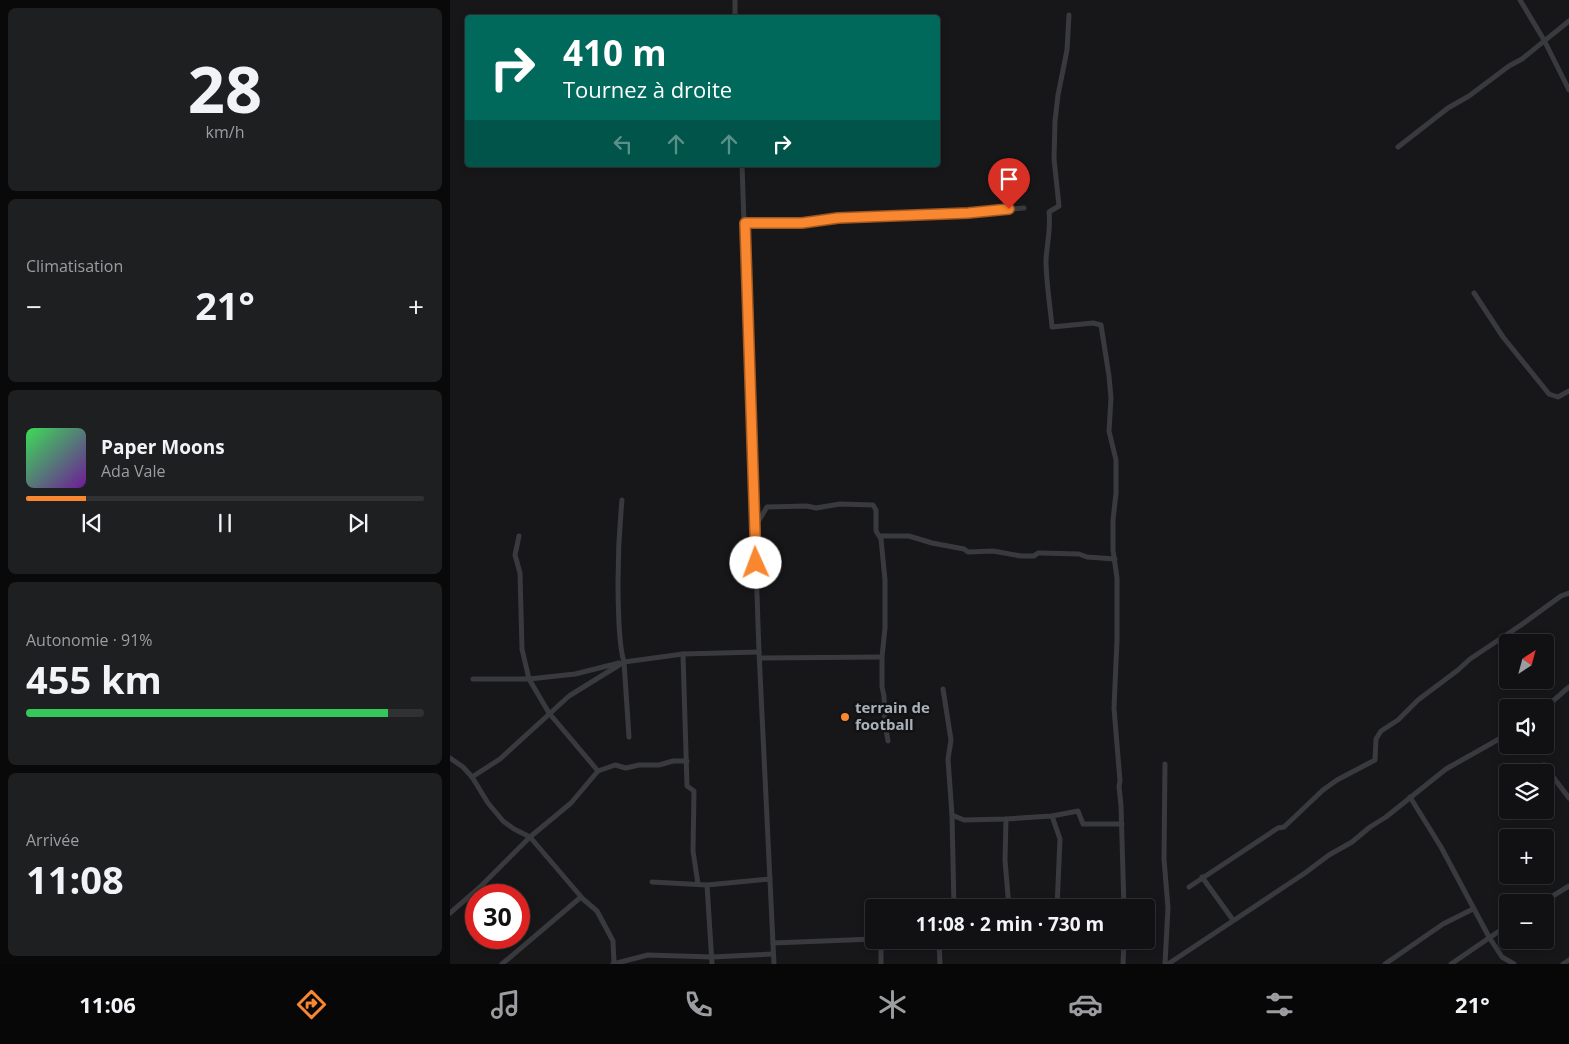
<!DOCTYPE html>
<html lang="fr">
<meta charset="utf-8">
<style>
body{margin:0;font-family:"Open Sans",sans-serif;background:#1e1f21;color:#f1f3f6;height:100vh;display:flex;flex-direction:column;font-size:19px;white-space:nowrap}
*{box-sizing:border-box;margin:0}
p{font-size:16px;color:#9c9da0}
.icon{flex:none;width:28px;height:28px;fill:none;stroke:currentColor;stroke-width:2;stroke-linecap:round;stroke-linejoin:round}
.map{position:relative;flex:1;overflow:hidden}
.panel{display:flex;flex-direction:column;gap:8px;padding:8px;background:#09090a;width:450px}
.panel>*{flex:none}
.top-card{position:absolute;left:15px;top:15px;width:475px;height:152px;border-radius:5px;box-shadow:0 2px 8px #0003,0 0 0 1px #303133;background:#00695c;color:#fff;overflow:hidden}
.needle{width:32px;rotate:36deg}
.controls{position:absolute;left:1049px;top:634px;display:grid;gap:10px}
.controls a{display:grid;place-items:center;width:55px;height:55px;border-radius:5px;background:#111113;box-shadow:0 2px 8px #0003,0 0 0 1px #303133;font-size:25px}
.speed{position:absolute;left:15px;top:884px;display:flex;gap:10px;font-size:25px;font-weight:700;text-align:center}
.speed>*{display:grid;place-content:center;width:65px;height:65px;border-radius:50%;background:#111113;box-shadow:0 2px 8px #0003,0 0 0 1px #303133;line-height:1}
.speed .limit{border:8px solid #d22;background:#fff;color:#111}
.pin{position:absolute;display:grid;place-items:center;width:42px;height:42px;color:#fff;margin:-51px -21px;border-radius:50% 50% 50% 0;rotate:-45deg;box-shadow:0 0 5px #0007}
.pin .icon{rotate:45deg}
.me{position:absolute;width:55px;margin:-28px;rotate:358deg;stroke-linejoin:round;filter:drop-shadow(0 0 4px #0008)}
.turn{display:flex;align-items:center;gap:18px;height:105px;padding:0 15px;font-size:22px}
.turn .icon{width:65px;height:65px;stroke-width:2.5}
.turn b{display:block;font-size:35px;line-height:42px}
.lanes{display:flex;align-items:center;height:48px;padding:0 15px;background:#0003;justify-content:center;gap:25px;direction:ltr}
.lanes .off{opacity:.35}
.big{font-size:38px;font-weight:700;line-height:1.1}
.panel .card{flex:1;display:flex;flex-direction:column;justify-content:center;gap:8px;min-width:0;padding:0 18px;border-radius:8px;background:#1e1f21}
.panel .dial{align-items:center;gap:0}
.dial b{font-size:65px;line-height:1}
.song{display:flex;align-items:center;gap:15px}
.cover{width:60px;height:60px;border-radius:8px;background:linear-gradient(135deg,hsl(130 70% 55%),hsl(280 70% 35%))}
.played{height:5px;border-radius:2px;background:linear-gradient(90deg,#f9872f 15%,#303133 15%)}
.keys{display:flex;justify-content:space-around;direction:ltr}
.heat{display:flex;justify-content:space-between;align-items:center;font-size:28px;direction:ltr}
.charge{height:8px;border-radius:4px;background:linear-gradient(90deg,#34c759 91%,#303133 0)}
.trip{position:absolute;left:415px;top:899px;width:290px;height:50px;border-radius:5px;background:#111113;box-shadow:0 2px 8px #0003,0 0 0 1px #303133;font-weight:700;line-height:50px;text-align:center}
.dock{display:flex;height:80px;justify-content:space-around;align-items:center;background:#070708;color:#9c9da0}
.dock .icon{width:35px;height:35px}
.dock .selected{color:#f9872f}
.dock b{font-size:22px;color:#f1f3f6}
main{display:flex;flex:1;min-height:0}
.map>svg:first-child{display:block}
</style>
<main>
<section class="panel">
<div class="card dial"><b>28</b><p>km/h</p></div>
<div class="card"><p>Climatisation</p>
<div class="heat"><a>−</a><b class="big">21°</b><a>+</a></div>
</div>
<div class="card">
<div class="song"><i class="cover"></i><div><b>Paper Moons</b><p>Ada Vale</p></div></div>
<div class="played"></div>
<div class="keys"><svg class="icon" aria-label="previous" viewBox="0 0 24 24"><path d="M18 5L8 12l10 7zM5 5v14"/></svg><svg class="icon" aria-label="pause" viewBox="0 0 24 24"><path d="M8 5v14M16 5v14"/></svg><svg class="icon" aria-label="next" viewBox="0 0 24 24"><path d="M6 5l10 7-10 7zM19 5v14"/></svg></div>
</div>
<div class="card"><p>Autonomie · 91%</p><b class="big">455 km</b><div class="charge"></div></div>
<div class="card"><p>Arrivée</p><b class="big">11:08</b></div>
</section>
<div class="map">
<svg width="1119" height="964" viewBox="0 0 1119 964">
<rect width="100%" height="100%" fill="#171719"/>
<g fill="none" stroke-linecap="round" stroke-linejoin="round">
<g stroke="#383a3e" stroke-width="5">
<polyline points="285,0 285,18"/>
<polyline points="1070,0 1094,40 1119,90"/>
<path d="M619,15L617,50L608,95L605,121L604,159L609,206L599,212C601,229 597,243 596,260C596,282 600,304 602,327L643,323L651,325L659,376L661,398L659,431L666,460V493L663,520V550L667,578V640L664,708L670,781L669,786L671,806L674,908"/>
<polyline points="948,147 998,108 1019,96 1059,66 1072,59 1119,21"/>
<polyline points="292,165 309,652 324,964"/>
<polyline points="295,223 352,223 388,219 518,213 574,208"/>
<polyline points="1024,293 1053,337 1099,394 1108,397 1119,391"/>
<path d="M172,500C168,541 167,583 169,624C170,637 170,649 174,662L179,737"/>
<polyline points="305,527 317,507 357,506 366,508 390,504 423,505 426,510 426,531 431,539 435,580 435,628 432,657 432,687 434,696 435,724 438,741"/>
<polyline points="69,536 65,555 70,573 72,649 79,679 99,713 148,771"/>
<polyline points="431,536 459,536 482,543 514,549 518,552 543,551 571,556 584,556 588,553 591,553 629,554 637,557 665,559"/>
<polyline points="233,654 237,786 244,791 243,851 248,884"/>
<polyline points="310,658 432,657"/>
<polyline points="23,679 79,679 125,674 169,663"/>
<polyline points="493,689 501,740 498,759 502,815 504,908"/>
<polyline points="1095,708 1119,687"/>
<polyline points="0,758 13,767 22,777 38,803 53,821 64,829 80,837 133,899 147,911 163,941 164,963"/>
<polyline points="1094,765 1119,798"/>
<polyline points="22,777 50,759 119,696 174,662 233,654 309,652"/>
<polyline points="960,797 991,847 1039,937 1052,957 1064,964"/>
<polyline points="502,815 514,820 556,819 602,816 628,811 633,824 672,824"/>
<polyline points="602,816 610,839 607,908"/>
<polyline points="556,819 555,860 559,908"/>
<polyline points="752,877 783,920"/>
<polyline points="202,882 257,885 320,879"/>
<polyline points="257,885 262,964"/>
<polyline points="739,887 828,828 834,827 873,790 887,780 925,760 926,739 931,731 948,720 968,700 1008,670 1020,659 1071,625 1111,596 1119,593"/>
<polyline points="1093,902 1119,886"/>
<polyline points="0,913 30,887 80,837 121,803 148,771 165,765 176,768 189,765 209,765 223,761 237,761"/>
<polyline points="431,940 431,964"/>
<polyline points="489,940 490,964"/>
<polyline points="323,943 424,939"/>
<polyline points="52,964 131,897"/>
<polyline points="163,964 198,955 262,957 323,954"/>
<polyline points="673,964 674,940"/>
<polyline points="715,964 718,908 714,859 715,764"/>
<polyline points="718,964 855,873 879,855 902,842 920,827 936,817 996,769 1058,734"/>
<polyline points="935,964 993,924 1023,909"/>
<polyline points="1001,964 1058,925"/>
<polyline points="1113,964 1119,960"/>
</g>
</g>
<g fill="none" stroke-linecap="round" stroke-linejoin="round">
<g stroke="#a2581f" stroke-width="12">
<polyline id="route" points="306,563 295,223 352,223 388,218 518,213 559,209"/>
</g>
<use href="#route" stroke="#f9872f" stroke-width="9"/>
</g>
<circle fill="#f9872f" stroke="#121214" stroke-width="2" cx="395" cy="717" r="5"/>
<g text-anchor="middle" stroke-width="5" stroke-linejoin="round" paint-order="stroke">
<g font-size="15" font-weight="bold" fill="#a9b2ba" stroke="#121214" text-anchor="start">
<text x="405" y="713">terrain de<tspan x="405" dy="17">football</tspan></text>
</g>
</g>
</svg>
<div class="controls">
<a><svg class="needle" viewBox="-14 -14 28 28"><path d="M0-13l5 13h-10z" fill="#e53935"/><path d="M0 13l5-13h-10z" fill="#9c9da0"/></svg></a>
<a><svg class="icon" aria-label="sound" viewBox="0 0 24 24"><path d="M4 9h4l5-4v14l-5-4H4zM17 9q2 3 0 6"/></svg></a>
<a><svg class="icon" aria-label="layers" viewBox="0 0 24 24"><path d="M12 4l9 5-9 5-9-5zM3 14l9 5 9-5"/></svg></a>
<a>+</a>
<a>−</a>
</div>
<div class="speed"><div class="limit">30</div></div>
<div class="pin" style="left:559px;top:209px;background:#d93025"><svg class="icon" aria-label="arrive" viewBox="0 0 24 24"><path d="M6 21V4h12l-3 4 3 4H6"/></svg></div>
<svg class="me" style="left:306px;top:563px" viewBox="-20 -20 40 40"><circle r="19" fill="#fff"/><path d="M0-13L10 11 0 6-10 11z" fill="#f9872f"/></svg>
<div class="trip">11:08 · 2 min · 730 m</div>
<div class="top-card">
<div class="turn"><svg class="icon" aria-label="right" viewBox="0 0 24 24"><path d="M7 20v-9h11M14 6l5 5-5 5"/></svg><div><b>410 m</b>Tournez à droite</div></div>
<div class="lanes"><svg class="icon off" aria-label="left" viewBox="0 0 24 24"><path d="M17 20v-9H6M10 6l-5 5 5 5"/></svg><svg class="icon off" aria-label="ahead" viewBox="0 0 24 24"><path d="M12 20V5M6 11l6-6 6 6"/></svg><svg class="icon off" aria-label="ahead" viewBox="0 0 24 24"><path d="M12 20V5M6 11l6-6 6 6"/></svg><svg class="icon" aria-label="right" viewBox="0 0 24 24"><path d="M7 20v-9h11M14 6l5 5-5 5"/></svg></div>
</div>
</div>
</main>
<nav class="dock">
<b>11:06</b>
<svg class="icon selected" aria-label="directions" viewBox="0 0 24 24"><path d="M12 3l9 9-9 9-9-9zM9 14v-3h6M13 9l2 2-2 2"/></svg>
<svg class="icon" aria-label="music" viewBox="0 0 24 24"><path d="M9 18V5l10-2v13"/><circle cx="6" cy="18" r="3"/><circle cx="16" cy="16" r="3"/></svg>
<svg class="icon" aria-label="phone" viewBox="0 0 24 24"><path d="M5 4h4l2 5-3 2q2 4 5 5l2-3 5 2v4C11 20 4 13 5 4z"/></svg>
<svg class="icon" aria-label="climate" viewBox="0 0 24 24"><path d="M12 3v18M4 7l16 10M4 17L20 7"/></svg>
<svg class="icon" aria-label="car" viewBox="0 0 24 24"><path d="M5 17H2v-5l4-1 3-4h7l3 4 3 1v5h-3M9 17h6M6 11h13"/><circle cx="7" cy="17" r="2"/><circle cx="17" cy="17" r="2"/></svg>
<svg class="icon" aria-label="filters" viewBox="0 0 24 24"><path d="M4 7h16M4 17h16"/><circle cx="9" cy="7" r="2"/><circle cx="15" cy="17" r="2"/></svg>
<b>21°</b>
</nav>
